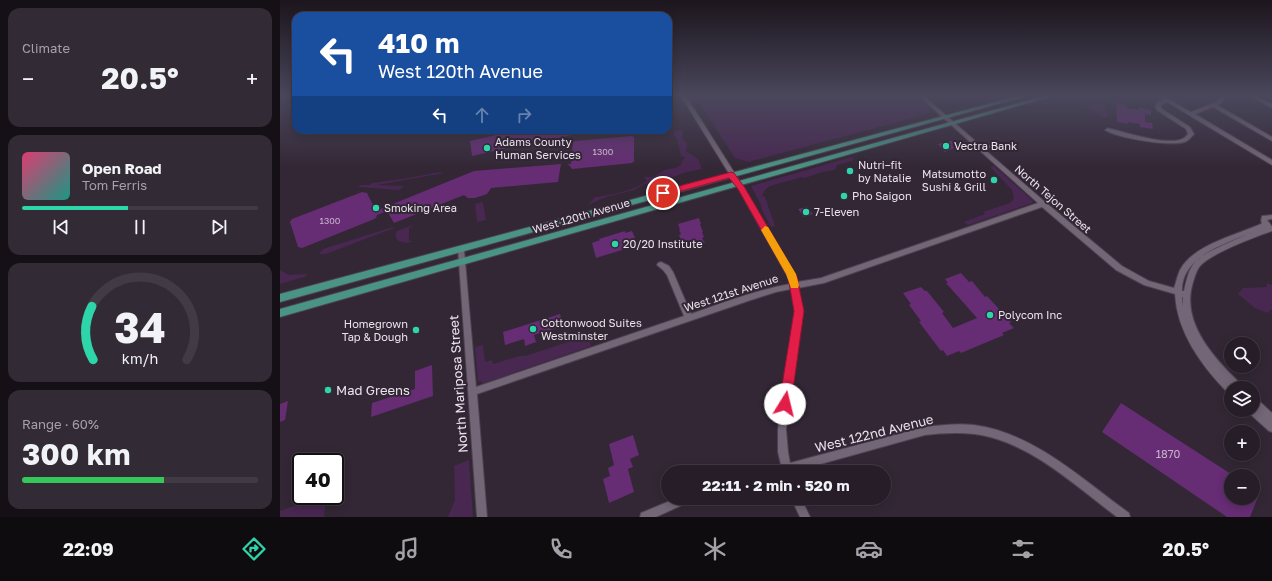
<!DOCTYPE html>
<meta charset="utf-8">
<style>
body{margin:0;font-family:"Golos Text",sans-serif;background:#322a34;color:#f1f3f6;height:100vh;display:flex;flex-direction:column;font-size:15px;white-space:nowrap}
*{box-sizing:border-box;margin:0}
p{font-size:13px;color:#a4a2a8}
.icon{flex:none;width:22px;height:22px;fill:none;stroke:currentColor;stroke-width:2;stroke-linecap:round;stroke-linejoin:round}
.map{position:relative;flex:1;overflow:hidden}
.details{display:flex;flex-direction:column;gap:8px;padding:8px;background:#151016;width:280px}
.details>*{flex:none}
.banner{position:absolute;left:12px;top:12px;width:380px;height:122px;border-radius:12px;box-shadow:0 2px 10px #0003,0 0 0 1px #423b45;background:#1a4fa0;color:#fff;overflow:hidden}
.controls{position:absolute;left:944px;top:337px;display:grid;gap:8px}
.controls a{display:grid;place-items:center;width:36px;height:36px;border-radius:50%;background:#261d28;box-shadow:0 2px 10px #0003,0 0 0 1px #423b45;font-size:20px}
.speed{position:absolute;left:12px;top:453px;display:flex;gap:8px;font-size:20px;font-weight:700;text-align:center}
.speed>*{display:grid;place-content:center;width:52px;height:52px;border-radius:50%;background:#261d28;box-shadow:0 2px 10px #0003,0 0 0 1px #423b45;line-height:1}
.speed .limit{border:2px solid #111;border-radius:6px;background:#fff;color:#111}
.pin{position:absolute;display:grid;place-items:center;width:34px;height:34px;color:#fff;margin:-17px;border:2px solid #fff;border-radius:50%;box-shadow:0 1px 4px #0007}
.me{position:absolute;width:44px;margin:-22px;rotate:9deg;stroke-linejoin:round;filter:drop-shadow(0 0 3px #0008)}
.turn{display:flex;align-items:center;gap:14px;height:84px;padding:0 20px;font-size:18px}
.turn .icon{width:52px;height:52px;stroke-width:2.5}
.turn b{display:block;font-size:28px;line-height:34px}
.lanes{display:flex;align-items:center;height:38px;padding:0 20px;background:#0003;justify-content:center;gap:20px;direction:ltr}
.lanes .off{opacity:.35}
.big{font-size:30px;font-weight:700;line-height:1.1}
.details .card{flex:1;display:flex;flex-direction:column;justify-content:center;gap:6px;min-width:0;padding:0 14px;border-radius:12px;background:#322a34}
.details .dial{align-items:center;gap:0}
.dial svg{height:104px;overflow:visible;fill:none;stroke:#423b45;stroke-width:7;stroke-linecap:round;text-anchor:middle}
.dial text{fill:#f1f3f6;stroke:none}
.song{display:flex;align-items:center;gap:12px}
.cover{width:48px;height:48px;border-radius:6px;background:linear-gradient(135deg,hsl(340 70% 55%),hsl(170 70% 35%))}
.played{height:4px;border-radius:2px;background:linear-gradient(90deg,#2ed4aa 45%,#423b45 45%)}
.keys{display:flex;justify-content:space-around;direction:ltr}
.heat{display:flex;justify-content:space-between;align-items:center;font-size:22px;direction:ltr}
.charge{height:6px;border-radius:3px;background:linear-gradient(90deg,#34c759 60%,#423b45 0)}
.trip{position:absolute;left:381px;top:465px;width:230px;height:40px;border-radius:20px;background:#261d28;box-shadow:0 2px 10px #0003,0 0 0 1px #423b45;font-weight:700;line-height:40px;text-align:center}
.menu{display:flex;height:64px;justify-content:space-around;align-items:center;background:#0f0c10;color:#a4a2a8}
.menu .icon{width:28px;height:28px}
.menu .selected{color:#2ed4aa}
.menu b{font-size:18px;color:#f1f3f6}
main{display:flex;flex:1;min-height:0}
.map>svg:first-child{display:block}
</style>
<main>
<section class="details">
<div class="card"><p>Climate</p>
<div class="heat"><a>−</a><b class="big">20.5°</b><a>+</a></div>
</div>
<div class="card">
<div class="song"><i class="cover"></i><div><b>Open Road</b><p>Tom Ferris</p></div></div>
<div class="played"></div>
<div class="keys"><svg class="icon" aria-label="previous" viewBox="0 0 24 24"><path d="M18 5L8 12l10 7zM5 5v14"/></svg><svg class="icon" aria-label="pause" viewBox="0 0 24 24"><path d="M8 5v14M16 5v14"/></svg><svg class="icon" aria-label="next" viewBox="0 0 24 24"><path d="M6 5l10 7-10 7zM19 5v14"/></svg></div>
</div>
<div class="card dial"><svg viewBox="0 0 100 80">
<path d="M14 69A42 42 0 1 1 86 69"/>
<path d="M14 69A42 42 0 0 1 13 28" stroke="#2ed4aa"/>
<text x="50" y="56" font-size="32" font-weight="700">34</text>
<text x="50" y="72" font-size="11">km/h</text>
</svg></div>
<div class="card"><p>Range · 60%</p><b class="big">300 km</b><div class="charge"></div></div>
</section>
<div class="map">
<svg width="992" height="517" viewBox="0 0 992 517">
<rect width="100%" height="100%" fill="#332735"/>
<g fill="#482750">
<polygon points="415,96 636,96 651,109 648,114 468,162 455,158"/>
<polygon points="819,102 828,108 824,109 829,116 824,118 806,106"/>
<path d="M401,130L403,133L402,138L407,144L406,151L418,159L422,169L403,173L384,181L364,184L354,190L326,197L308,205L315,197C331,195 353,191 367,181L364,177H372L385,170L395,168L401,165L403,159L406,158L401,156L397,138L394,136L393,133L395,131Z"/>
<polygon points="572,157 574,160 557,165 555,170 542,172 525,178 522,177 490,186 485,190 482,196 485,197 495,226 491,227 482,210 481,205 471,186"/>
<polygon points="714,166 753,201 752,203 688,225 684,222 705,214 703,212 730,203 734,198 732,190 710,167"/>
<polygon points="160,172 164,173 97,185 124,186 119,190 78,187 81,185 90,185 90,184 92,183 129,178"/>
<polygon points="203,202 206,220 197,222 195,204"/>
<polygon points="130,226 133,226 129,228 129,241 133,241 127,243 118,241 115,235 117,231"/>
<polygon points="113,227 114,228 46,254 39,254 43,249 49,247"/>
<polygon points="0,270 9,275 26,274 27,276 0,284"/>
<polygon points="987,283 992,285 992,309 987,313 975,308 958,294 963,288 987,287"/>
<polygon points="303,337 310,342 311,346 204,383 198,381 195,347 203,345 205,362 212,360 213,364 239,356 245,356"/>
<polygon points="189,460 193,517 168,517 175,500 174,466"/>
<polygon points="41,496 46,496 44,517 0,517 0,511"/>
</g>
<g fill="#662c74">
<polygon points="836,103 847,105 847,108 859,110 858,107 871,110 871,115 865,114 865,122 872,123 873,129 860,127 860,124 848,122 848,124 837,122"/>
<polygon points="237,130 304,130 304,132 266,141 265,139 192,156 190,141"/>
<polygon points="352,136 354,137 354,161 352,163 292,169 288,164 291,164 293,143 295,141"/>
<polygon points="675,140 678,143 672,145 674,148 665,152 658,144"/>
<polygon points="281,164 278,182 211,188 207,194 195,198 188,198 184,195 114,223 107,211 97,215 96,218 92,220 22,248 18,247 10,222 12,219 82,192 87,193 94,207 97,206 98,210 194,171"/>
<polygon points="527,207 533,214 524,217 518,209"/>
<polygon points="419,218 421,224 420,224 423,232 422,232 424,237 422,238 425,243 402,250 399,243 402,243 399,235 401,234 399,230 400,230 398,224"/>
<polygon points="345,231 345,233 352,231 358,245 316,258 312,243 320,240 319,239"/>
<polygon points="681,273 689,282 692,281 705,297 707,296 731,322 729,323 734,328 722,333 724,335 681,353 679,351 667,356 663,350 661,351 639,322 641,321 629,305 631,304 623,293 641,287 645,291 647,291 664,312 662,313 673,328 697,318 666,283 668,283 665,279"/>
<polygon points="280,314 283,326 254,335 256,342 245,346 244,339 225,345 223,332"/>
<polygon points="152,365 153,396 91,417 92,403 135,389 135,371"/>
<polygon points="8,401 5,420 0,422 0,404"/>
<polygon points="841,403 951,474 951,498 973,498 973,488 980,492 970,517 947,517 822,432"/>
<polygon points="353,435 359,455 350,459 353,467 348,469 354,492 329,503 323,479 330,476 328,468 334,465 329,444"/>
</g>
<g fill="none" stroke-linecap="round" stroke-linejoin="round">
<g stroke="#4c424f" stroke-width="2">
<g id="minor">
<path d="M401,96H406L464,188L515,275L517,282L541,278L758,203L639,96H644L701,146L712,145V147L704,149L765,202L842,266L869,281L894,288C896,283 897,276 900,270C913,245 956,235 981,224L982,223L981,221L982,216L992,215V219L987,220L991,225V226H992V231C975,237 932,253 920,266C916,271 914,279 912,286C902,325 936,360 962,385L963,388H951V394L948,393C922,366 897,333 895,294L864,285L836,270L762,207L544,283L518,288L523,311L506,429L508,452L510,463L645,427C661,425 677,423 694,425C754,433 802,479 849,513L850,517H837C794,485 749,441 694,434C677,432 661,433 645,435L512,472H488L490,469L501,465L498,452V429L515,311L511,289L496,292L471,300L197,394L207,517H197L178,249L179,247L181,246L184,249L196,387L404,316L387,275L383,270L377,265L378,263L381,262L389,266L393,272L411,314C443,303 476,290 510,284L508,277L458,188ZM976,231C962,237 925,251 915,262C908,270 906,282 904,291H902C901,255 950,242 976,231ZM902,297H903V308V307Z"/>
<path d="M878,96H883L911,112L936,102L942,96H947L940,104L937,105L992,137V141L933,107L915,114L992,160V165L887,102L881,105V107L882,109L910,127L914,134C912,136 910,139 907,141C894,148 837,138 825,130L828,128C844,132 889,147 904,138C904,138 908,134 908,134L906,129L878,111L875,107L877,103L883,100Z"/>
<polygon points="970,96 976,96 992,104 992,108"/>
<polygon points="973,397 976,398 992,413 992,432 989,431 969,413 968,410 973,410"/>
<polygon points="397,498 413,498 411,501 376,517 360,517 361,513"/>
<polygon points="511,498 521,498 530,517 520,517"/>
</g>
</g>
<g stroke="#4c424f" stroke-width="2">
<g id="major">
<polygon points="738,96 747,96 0,302 0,294"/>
<polygon points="764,96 773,96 0,317 0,309"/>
</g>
</g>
<use href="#minor" fill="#736676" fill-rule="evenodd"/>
<use href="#major" fill="#499485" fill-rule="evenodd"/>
</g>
<linearGradient id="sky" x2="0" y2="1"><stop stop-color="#1c151d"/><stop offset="0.57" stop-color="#4a475c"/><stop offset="1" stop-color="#4a475c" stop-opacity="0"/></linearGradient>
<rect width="992" height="168" fill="url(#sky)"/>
<polygon fill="#e11d48" stroke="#92132f" points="451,172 454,173 465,188 517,277 524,311 511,404 509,408 505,409 501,408 499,404 514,311 508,277 458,189 449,178 383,196 379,193 381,191"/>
<polygon fill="#f59e0b" points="485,226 488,227 516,274 519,285 518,288 511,288 506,274 481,230"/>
<g fill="#2ed4aa" stroke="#332735" stroke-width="1.5">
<circle cx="666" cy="146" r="4"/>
<circle cx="207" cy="148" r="4"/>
<circle cx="570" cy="171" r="4"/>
<circle cx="714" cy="180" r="4"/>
<circle cx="564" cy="196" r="4"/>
<circle cx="96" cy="208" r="4"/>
<circle cx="526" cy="212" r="4"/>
<circle cx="335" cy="244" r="4"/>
<circle cx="710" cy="315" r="4"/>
<circle cx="253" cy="329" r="4"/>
<circle cx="136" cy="330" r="4"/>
<circle cx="48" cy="390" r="4"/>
</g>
<g text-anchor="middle" stroke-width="4" stroke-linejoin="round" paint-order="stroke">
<g font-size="9" fill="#c9b4ce">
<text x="323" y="155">1300</text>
<text x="50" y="224">1300</text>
</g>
<g font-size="11" fill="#eae2ec" stroke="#332735" text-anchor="start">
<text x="215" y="146">Adams County<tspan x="215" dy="13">Human Services</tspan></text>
<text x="674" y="150">Vectra Bank</text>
<text x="578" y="169">Nutri–fit<tspan x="578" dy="13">by Natalie</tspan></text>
<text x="706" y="178" text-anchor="end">Matsumotto<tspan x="706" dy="13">Sushi &amp; Grill</tspan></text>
<text x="572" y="200">Pho Saigon</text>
<text x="104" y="212">Smoking Area</text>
<text x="534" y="216">7-Eleven</text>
<text x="343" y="248">20/20 Institute</text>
<text x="718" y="319">Polycom Inc</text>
<text x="261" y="327">Cottonwood Suites<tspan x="261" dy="13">Westminster</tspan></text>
<text x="128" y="328" text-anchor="end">Homegrown<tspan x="128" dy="13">Tap &amp; Dough</tspan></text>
</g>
<g font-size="11" fill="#eae2ec" stroke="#332735">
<text transform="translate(773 199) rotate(41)" y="4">North Tejon Street</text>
<text transform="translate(301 216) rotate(-16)" y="4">West 120th Avenue</text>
<text transform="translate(451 293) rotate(-18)" y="4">West 121st Avenue</text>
</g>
<g font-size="11" fill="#c9b4ce">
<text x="888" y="458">1870</text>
</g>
<g font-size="13" fill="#eae2ec" stroke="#332735">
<text transform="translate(178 384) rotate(-94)" y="5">North Mariposa Street</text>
<text transform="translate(594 433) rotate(-14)" y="5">West 122nd Avenue</text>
</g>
<g font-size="13" fill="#eae2ec" stroke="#332735" text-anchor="start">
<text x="56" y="395">Mad Greens</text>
</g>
</g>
</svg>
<div class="controls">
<a><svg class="icon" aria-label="search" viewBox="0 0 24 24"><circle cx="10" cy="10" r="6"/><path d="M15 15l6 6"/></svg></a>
<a><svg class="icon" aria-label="layers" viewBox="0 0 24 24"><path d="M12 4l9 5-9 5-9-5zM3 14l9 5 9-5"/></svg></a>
<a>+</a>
<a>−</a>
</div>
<div class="speed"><div class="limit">40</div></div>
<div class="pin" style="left:383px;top:193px;background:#d93025"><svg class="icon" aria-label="arrive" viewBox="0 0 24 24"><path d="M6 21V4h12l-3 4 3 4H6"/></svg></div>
<svg class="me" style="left:505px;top:404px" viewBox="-20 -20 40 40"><circle r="19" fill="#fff"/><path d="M0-13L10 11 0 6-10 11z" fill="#e11d48"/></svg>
<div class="trip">22:11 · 2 min · 520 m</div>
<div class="banner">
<div class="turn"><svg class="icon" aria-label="left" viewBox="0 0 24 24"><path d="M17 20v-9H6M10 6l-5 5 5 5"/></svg><div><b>410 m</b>West 120th Avenue</div></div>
<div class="lanes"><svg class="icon" aria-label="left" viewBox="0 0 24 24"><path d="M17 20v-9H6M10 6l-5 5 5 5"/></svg><svg class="icon off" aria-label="ahead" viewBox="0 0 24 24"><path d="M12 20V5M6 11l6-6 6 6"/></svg><svg class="icon off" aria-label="right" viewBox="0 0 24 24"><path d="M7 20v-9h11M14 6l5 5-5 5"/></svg></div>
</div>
</div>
</main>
<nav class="menu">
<b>22:09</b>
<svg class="icon selected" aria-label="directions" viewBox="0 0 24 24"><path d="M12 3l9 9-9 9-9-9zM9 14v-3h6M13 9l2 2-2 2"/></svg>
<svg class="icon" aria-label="music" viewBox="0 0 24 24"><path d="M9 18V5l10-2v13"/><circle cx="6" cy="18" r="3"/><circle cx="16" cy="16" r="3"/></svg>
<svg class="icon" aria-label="phone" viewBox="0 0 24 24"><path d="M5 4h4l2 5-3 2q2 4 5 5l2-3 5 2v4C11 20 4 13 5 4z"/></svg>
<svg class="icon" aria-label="climate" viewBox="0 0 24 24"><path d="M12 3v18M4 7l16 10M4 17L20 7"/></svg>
<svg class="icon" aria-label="car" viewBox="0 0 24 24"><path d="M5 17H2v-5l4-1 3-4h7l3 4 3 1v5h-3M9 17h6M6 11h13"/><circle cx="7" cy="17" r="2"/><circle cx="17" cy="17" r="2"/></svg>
<svg class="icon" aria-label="filters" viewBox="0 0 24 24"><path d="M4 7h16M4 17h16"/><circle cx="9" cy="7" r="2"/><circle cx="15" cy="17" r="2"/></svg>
<b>20.5°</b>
</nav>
